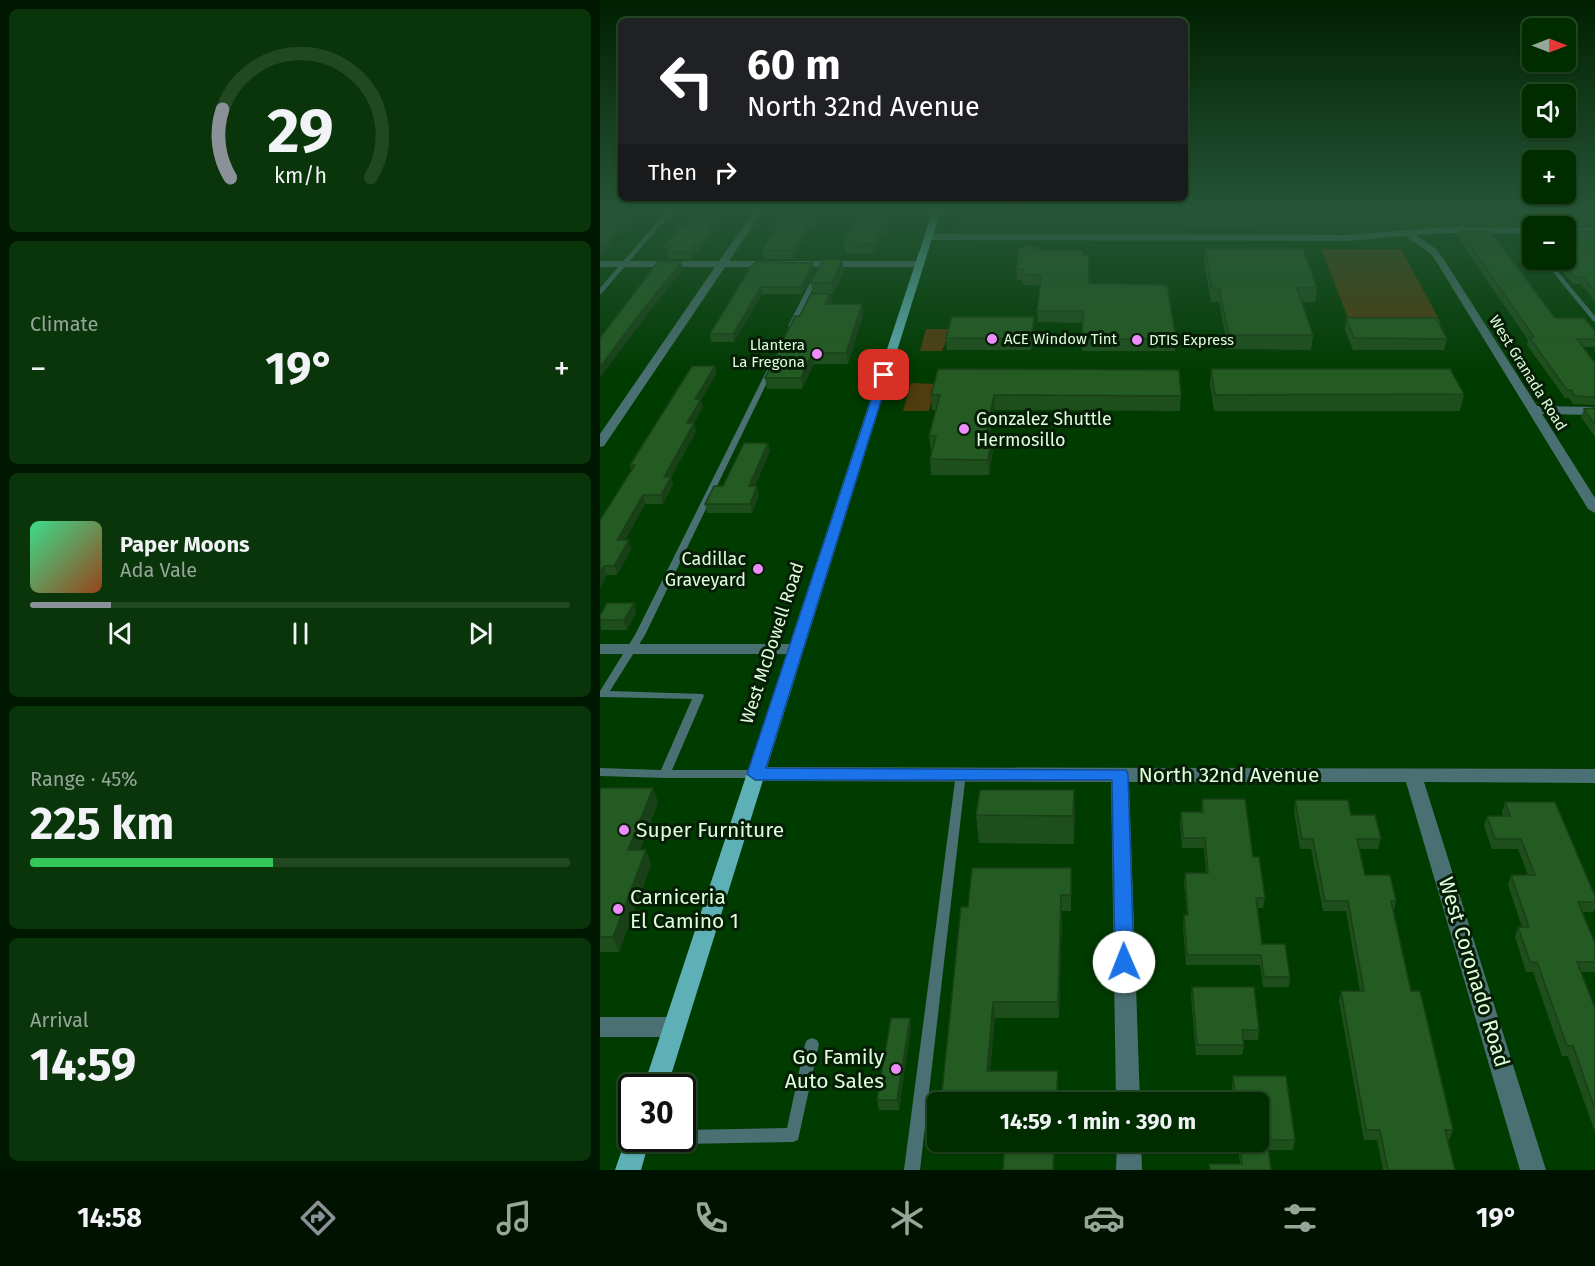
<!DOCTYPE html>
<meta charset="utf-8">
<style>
body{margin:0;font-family:"Fira Sans",sans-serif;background:#0a340a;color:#f1f3f6;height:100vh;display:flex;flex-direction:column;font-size:22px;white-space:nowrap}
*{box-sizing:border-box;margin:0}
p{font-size:20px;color:#95a799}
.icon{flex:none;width:33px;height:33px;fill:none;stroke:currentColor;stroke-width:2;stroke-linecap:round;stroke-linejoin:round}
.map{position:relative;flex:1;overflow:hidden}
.drawer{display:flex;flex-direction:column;gap:9px;padding:9px;background:#001800;width:600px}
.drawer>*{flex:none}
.banner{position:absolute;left:18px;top:18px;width:570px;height:183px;border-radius:9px;box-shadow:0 2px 4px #0004,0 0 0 2px #224822;background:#202124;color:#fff;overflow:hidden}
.needle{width:39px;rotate:90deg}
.fabs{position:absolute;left:922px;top:18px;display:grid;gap:12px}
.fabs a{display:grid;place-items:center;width:54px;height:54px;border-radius:9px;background:#002c00;box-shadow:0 2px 4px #0004,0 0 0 2px #224822;font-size:30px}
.speed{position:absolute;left:18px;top:1074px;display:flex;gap:12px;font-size:30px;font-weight:700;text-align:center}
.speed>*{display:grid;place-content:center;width:78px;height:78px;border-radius:50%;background:#002c00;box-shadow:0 2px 4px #0004,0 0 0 2px #224822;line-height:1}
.speed .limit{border:3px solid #111;border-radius:9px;background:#fff;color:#111}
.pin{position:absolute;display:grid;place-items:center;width:51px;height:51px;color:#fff;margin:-26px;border-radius:12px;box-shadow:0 3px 9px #0006}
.me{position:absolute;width:66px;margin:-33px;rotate:359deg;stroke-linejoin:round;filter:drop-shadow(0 0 4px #0008)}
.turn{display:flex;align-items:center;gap:21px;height:126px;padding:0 30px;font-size:27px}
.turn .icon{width:78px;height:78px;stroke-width:2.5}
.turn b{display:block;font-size:42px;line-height:51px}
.then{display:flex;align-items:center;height:57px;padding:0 30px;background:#0003;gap:12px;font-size:22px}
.big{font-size:45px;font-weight:700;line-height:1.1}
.drawer .tile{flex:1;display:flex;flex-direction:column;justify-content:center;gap:9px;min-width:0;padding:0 21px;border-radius:9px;background:#0a340a}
.drawer .dial{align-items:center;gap:0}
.dial svg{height:156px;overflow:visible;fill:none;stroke:#224822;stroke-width:7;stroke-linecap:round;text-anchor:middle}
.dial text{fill:#f1f3f6;stroke:none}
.song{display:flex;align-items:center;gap:18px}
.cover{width:72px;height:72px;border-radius:9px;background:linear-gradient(135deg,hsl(150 70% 55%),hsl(20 70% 35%))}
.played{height:6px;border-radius:3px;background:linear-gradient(90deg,#8c9099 15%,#224822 15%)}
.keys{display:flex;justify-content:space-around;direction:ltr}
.heat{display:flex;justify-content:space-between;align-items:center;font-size:33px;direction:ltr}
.charge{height:9px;border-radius:4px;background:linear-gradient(90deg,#34c759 45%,#224822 0)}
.trip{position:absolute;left:327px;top:1092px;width:342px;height:60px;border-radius:9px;background:#002c00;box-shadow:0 2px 4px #0004,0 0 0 2px #224822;font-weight:700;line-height:60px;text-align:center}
.menu{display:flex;height:96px;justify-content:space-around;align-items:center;background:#001200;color:#95a799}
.menu .icon{width:42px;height:42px}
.menu .selected{color:#8c9099}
.menu b{font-size:27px;color:#f1f3f6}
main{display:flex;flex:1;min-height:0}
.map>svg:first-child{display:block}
</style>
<main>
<section class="drawer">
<div class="tile dial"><svg viewBox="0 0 100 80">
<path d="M14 69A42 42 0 1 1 86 69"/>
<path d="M14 69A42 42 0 0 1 10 34" stroke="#8c9099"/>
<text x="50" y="56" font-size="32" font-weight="700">29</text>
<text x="50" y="72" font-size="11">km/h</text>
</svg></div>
<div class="tile"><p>Climate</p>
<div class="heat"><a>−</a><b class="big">19°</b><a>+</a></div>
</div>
<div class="tile">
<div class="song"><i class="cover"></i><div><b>Paper Moons</b><p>Ada Vale</p></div></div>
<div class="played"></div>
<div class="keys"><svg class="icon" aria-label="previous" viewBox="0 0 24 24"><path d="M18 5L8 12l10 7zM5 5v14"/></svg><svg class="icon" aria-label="pause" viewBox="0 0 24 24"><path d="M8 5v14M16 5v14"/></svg><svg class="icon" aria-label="next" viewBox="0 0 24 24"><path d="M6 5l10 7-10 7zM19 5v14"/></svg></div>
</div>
<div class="tile"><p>Range · 45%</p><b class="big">225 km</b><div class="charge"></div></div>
<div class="tile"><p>Arrival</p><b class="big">14:59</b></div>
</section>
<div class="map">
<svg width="995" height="1170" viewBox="0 0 995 1170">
<rect width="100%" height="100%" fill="#003b00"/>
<polygon fill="#124110" points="358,213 990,213 995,218 995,228 841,227 752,234 372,234 354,229"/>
<g fill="#513c0f">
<polygon points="721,249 801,249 841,323 750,323"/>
<polygon points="326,329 351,329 342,351 320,351"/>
<polygon points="311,383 336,384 329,411 303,411"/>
</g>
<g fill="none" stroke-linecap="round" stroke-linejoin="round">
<g fill="#4b7073" fill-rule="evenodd">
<polygon points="65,213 71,213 2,293 0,294 0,288"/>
<polygon points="919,230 923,230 933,242 933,247 919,232"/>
<polygon points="943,260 948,260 995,316 995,322 993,321"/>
<polygon points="215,273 220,274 194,326 189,327 188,326"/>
<polygon points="171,366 174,368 45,635 10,691 103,694 104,696 72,770 155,770 159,771 160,774 159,777 155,778 65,778 0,776 0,768 61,770 92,699 3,697 0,697 0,691 35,635 168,368"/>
<polygon points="361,769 365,770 366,773 320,1170 304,1170 356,773 357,770"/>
<polygon points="212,1038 217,1040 219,1044 198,1140 193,1142 82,1144 77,1142 75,1138 82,1138 82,1130 187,1128 205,1044 207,1040"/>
</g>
<g fill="#4b7073" fill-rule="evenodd">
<polygon points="153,213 161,213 129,261 320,261 325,264 320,267 125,267 4,446 0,447 0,434 115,267 0,267 0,261 119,261"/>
<polygon points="847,227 933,228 933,234 847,233 816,235 836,249 843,258 937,406 995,407 995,415 942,414 995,498 995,513 988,509 836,261 830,253 805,236 748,241 329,240 324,237 329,234 748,235"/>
<rect x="966" y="228" width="29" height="6"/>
<polygon points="0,644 196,644 204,649 196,654 0,654"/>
<polygon points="155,767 995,769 995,783 824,782 946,1170 920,1170 806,782 529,782 540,1102 516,1102 511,782 155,781 149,779 146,774 149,769"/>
<polygon points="0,1017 74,1017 82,1020 85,1027 82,1034 74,1037 0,1037"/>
<polygon points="517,1142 541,1142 542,1170 516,1170"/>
</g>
<g fill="#5eb0b7" fill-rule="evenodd">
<polygon points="332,213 340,213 67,1088 43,1088"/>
<polygon points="32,1129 32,1138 50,1138 41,1170 15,1170 26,1138"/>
</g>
</g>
<g fill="#1f4e1d">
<polygon points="99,213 127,213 99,252 95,252 90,259 68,259 65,245 89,225"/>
<polygon points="186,213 226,213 225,215 217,215 193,259 164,259 162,250"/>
<polygon points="292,213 273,254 246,254 244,243"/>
<polygon points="565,213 668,213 667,224 656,224 656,229 588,229 583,228 582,223 567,222"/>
<polygon points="860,231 955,318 995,331 995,347 983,347 995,363 995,405 973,404 969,398 965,398 927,345 928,340 858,238"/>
<polygon points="967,231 995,231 995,301 981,284 973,284 952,260 966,260 969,242 966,239"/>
<polygon points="605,249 717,288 715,302 702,302 713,335 711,350 628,349 619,302 611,302 604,262"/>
<polygon points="441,250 483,255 489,283 576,339 575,351 482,351 483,323 438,322 437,311 440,286 423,285 422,280 417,280 416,269"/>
<polygon points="151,266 214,270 202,294 162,294 134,342 111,342 110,334"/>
<polygon points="244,271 233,294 230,294 232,304 262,304 263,315 248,364 214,364 202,389 167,389 165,378 213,294 211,283"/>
<polygon points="746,318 847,339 844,350 753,350 745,330"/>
<polygon points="434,329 431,350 347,350 346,338"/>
<polygon points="115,366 116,374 101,400 103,407 93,423 94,423 96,432 71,477 73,485 63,504 45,504 25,540 29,540 31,550 17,575 7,575 0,588 0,520 32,470 30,465"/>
<polygon points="611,369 864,394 860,411 614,411 610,385"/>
<polygon points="331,395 581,396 580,411 395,410 390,434 392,434 393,449 389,475 331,475 330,459 332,451 331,451 329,436 336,410 332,410"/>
<polygon points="995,408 995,437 981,417 984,409"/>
<polygon points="170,451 155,486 159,495 152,513 107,513 105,504 123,486"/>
<polygon points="34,603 36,612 27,630 1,630 0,616"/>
<polygon points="0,788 53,788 58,803 40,850 46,850 51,865 19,952 0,952"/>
<polygon points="474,790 474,844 379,843 376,815"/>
<polygon points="602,799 653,857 665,898 663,908 657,908 662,944 690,977 689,987 663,987 660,965 586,965 583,926 584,915 587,915 584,883 585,873 606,873 604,848 582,848 580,823 581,812 601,812"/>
<polygon points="695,800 751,815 781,839 778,849 759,849 765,875 796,901 794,911 811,991 853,1130 849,1140 848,1140 855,1170 783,1170 777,1140 764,1140 739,1001 741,991 760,991 746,911 723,911 711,849 700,849 694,811"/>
<polygon points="905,802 995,896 995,908 993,912 982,912 995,943 995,972 981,972 995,1008 995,1132 968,1056 962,1056 933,972 926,972 915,937 918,927 922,927 908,885 911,875 928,875 918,849 892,849 884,826 887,816 903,816 902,812"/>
<polygon points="471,868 471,911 462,911 459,1018 395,1018 390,1071 458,1071 458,1102 341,1102 368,907"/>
<polygon points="592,987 659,1030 658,1040 643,1040 644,1045 642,1055 596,1055 591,997"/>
<polygon points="310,1018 311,1028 299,1110 279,1110 277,1100"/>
<polygon points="633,1076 686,1076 695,1140 693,1150 668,1150 671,1170 609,1170 609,1164 640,1164 637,1142 658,1142 658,1102 634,1102 632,1086"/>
</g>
<g fill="#194018">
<polygon points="28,213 35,213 12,239 13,245 0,259 0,250 5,238"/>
<polygon points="121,213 127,213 99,252 98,245"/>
<polygon points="213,213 217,213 217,215 193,259 192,250"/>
<polygon points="286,213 292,213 273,254 272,244"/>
<polygon points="94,245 95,252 90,259 89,252"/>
<polygon points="242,260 244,271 233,294 232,283"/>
<polygon points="81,262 83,269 40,324 0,378 0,367 38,316"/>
<polygon points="213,263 214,270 202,294 201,287"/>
<polygon points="161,287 162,294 134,342 133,334"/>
<polygon points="230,294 232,304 225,304"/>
<polygon points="262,304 263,315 248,364 246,353"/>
<polygon points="434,317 434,329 431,350 431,339"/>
<polygon points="212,353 214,364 202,389 201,378"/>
<polygon points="115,366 116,374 101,400 103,407 89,432 87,423 95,399"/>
<polygon points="394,395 395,410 387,449 386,434"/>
<polygon points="94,423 96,432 71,477 73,485 63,504 61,495 64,477"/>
<polygon points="392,434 393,449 389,475 388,460"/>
<polygon points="168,443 170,451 151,495 149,486"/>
<polygon points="157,486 159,495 152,513 150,504"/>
<polygon points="43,495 45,504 20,550 17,540"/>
<polygon points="29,540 31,550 17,575 14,566"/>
<polygon points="4,566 7,575 0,588 0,573"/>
<polygon points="34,603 36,612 27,630 24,620"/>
<polygon points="53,788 58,803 34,865 28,850"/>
<polygon points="474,790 475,818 474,844 473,816"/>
<polygon points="46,850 51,865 19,952 13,937"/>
<polygon points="461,895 462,911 459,1018 458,1002"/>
<polygon points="393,1002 395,1018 388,1086 387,1071"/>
<polygon points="310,1018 311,1028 299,1110 297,1100"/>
<polygon points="458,1071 458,1102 456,1102"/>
<polygon points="454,1142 456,1142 454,1170 453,1170"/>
</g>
<g fill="#245b22" stroke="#194018" stroke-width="1.5">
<polygon points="1,213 28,213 5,238 12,238 0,250 0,214"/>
<polygon points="99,213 121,213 98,245 94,245 89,252 67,252 72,245 65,245 82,225 89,225"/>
<polygon points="186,213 213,213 192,250 162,250"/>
<polygon points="260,213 286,213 272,244 244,243"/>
<polygon points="583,213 656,213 657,215 589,216 584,214"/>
<polygon points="860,231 890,231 955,318 984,318 995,331 995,339 977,339 995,363 995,397 975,396 971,390 967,390 929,337 934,337"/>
<polygon points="967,231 995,231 995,291 983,277 975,277 960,260 966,260 966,242 977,242"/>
<polygon points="430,245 441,250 483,250 483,255 489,255 489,283 567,285 576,339 482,339 483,311 437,311 441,277 439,275 422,275 423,269 416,269 419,249"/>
<polygon points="605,249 703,249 717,288 697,288 713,335 629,335 619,288 612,288"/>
<polygon points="223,260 242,260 232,283 211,283"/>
<polygon points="58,262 81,262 38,316 0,367 0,338"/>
<polygon points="156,262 213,263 201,287 161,287 133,334 110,334 151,266"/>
<polygon points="211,294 230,294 225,304 262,304 246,353 212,353 201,378 165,378 195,316 200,316"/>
<polygon points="352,317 434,317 431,339 346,338"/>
<polygon points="746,318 836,318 847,339 754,338"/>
<polygon points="92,366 115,366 95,399 101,399 87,423 94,423 64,477 71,477 61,495 43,495 17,540 29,540 14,566 4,566 0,573 0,520 35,465 30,465"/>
<polygon points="338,369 579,370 581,396 394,395 386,434 392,434 388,460 330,459 336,436 329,436 340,395 331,395"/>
<polygon points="611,369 850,369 864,394 615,395"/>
<polygon points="995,408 995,425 984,409"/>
<polygon points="144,443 168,443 149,486 157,486 150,504 105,504 114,486 123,486"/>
<polygon points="7,603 34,603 24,620 0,620 0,616"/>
<polygon points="0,788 53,788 28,850 46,850 13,937 0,937"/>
<polygon points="380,790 474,790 473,816 376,815"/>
<polygon points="602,799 645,799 653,857 659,857 665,898 656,898 662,944 685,944 690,977 664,977 661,955 587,955 584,915 588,915 585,873 608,873 605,838 583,838 581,812 603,812"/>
<polygon points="695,800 748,800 751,815 775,815 781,839 757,839 765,875 790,875 796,901 791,901 811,991 820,991 853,1130 845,1130 855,1170 788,1170 780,1130 766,1130 741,991 764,991 748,901 725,901 713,839 702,839"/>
<polygon points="905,802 955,802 995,896 995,902 978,902 995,943 995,962 977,962 995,1008 995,1109 973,1046 967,1046 937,962 930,962 918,927 929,927 911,875 935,875 921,839 895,839 887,816 910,816"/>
<polygon points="372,868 471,868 471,895 461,895 458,1002 393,1002 387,1071 458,1071 456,1102 341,1102 361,907 368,907"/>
<polygon points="592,987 654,987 659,1030 642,1030 644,1045 597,1045"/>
<polygon points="291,1018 310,1018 297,1100 277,1100"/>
<polygon points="633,1076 686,1076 695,1140 667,1140 671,1170 610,1170 609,1164 642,1164 640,1142 658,1142 658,1102 636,1102"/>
<polygon points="405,1142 454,1142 453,1170 403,1170"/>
</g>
<linearGradient id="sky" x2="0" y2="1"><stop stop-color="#002000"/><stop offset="0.56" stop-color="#265537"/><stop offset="1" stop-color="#265537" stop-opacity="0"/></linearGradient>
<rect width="995" height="377" fill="url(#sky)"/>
<polygon fill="#1a73e8" stroke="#114b97" stroke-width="1.5" points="280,373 289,375 166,768 526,770 528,774 534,962 531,968 524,970 517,968 515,962 512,780 155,780 147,774"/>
<g fill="#ed8cfa" stroke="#061d06" stroke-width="2">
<circle cx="392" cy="339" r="6"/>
<circle cx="537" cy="340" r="6"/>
<circle cx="217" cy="354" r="6"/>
<circle cx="364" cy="429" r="6"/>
<circle cx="158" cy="569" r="6"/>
<circle cx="24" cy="830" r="6"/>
<circle cx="18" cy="909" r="6"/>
<circle cx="296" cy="1069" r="6"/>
</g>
<g text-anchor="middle" stroke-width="6" stroke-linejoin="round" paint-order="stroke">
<g font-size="15" fill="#e0fedd" stroke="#061d06" text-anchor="start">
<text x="404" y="344">ACE Window Tint</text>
<text x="549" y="345">DTIS Express</text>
<text x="205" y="350" text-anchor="end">Llantera<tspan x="205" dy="17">La Fregona</tspan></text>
</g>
<g font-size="15" fill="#e0fedd" stroke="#061d06">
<text transform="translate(928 373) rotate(58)" y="5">West Granada Road</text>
</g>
<g font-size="18" fill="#e0fedd" stroke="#061d06" text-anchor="start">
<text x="376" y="425">Gonzalez Shuttle<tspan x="376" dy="21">Hermosillo</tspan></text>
<text x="146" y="565" text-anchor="end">Cadillac<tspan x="146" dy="21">Graveyard</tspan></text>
</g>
<g font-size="18" fill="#e0fedd" stroke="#061d06">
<text transform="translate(172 643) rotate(-72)" y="6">West McDowell Road</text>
</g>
<g font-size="21" fill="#e0fedd" stroke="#061d06">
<text x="629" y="782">North 32nd Avenue</text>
<text transform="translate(874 972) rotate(73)" y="7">West Coronado Road</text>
</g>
<g font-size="21" fill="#e0fedd" stroke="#061d06" text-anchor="start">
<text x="36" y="837">Super Furniture</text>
<text x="30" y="904">Carniceria<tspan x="30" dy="24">El Camino 1</tspan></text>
<text x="284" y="1064" text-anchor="end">Go Family<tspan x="284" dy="24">Auto Sales</tspan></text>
</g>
</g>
</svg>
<div class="fabs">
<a><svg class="needle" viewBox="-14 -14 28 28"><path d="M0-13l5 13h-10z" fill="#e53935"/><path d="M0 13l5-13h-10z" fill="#95a799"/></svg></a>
<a><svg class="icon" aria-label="sound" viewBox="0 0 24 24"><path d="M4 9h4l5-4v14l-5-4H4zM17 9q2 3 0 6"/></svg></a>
<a>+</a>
<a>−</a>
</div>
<div class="speed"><div class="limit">30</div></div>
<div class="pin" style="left:284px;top:375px;background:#d93025"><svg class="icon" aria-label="arrive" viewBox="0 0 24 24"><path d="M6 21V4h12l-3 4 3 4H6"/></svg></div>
<svg class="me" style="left:524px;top:962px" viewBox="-20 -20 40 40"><circle r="19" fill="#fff"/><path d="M0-13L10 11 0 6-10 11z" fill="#1a73e8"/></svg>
<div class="trip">14:59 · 1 min · 390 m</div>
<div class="banner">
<div class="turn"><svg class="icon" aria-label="left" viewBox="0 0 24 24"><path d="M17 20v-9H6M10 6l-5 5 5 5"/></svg><div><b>60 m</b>North 32nd Avenue</div></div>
<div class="then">Then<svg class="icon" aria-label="right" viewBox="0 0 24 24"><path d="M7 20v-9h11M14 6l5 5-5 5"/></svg></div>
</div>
</div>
</main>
<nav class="menu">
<b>14:58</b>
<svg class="icon selected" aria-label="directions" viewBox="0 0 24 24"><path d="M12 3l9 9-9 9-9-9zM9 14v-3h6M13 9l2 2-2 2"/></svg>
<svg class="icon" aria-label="music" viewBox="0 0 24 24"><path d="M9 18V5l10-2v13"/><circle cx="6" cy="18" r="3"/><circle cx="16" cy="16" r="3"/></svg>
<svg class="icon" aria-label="phone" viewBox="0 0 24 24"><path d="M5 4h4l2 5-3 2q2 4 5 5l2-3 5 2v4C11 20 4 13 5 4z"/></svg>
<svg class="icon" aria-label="climate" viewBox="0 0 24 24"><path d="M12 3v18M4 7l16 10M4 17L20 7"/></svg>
<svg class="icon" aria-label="car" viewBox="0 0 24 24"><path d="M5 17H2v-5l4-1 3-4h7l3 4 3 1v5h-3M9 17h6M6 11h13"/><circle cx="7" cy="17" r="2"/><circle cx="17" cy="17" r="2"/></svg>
<svg class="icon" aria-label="filters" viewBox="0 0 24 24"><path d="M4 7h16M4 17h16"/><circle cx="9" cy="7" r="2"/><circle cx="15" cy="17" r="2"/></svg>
<b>19°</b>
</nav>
